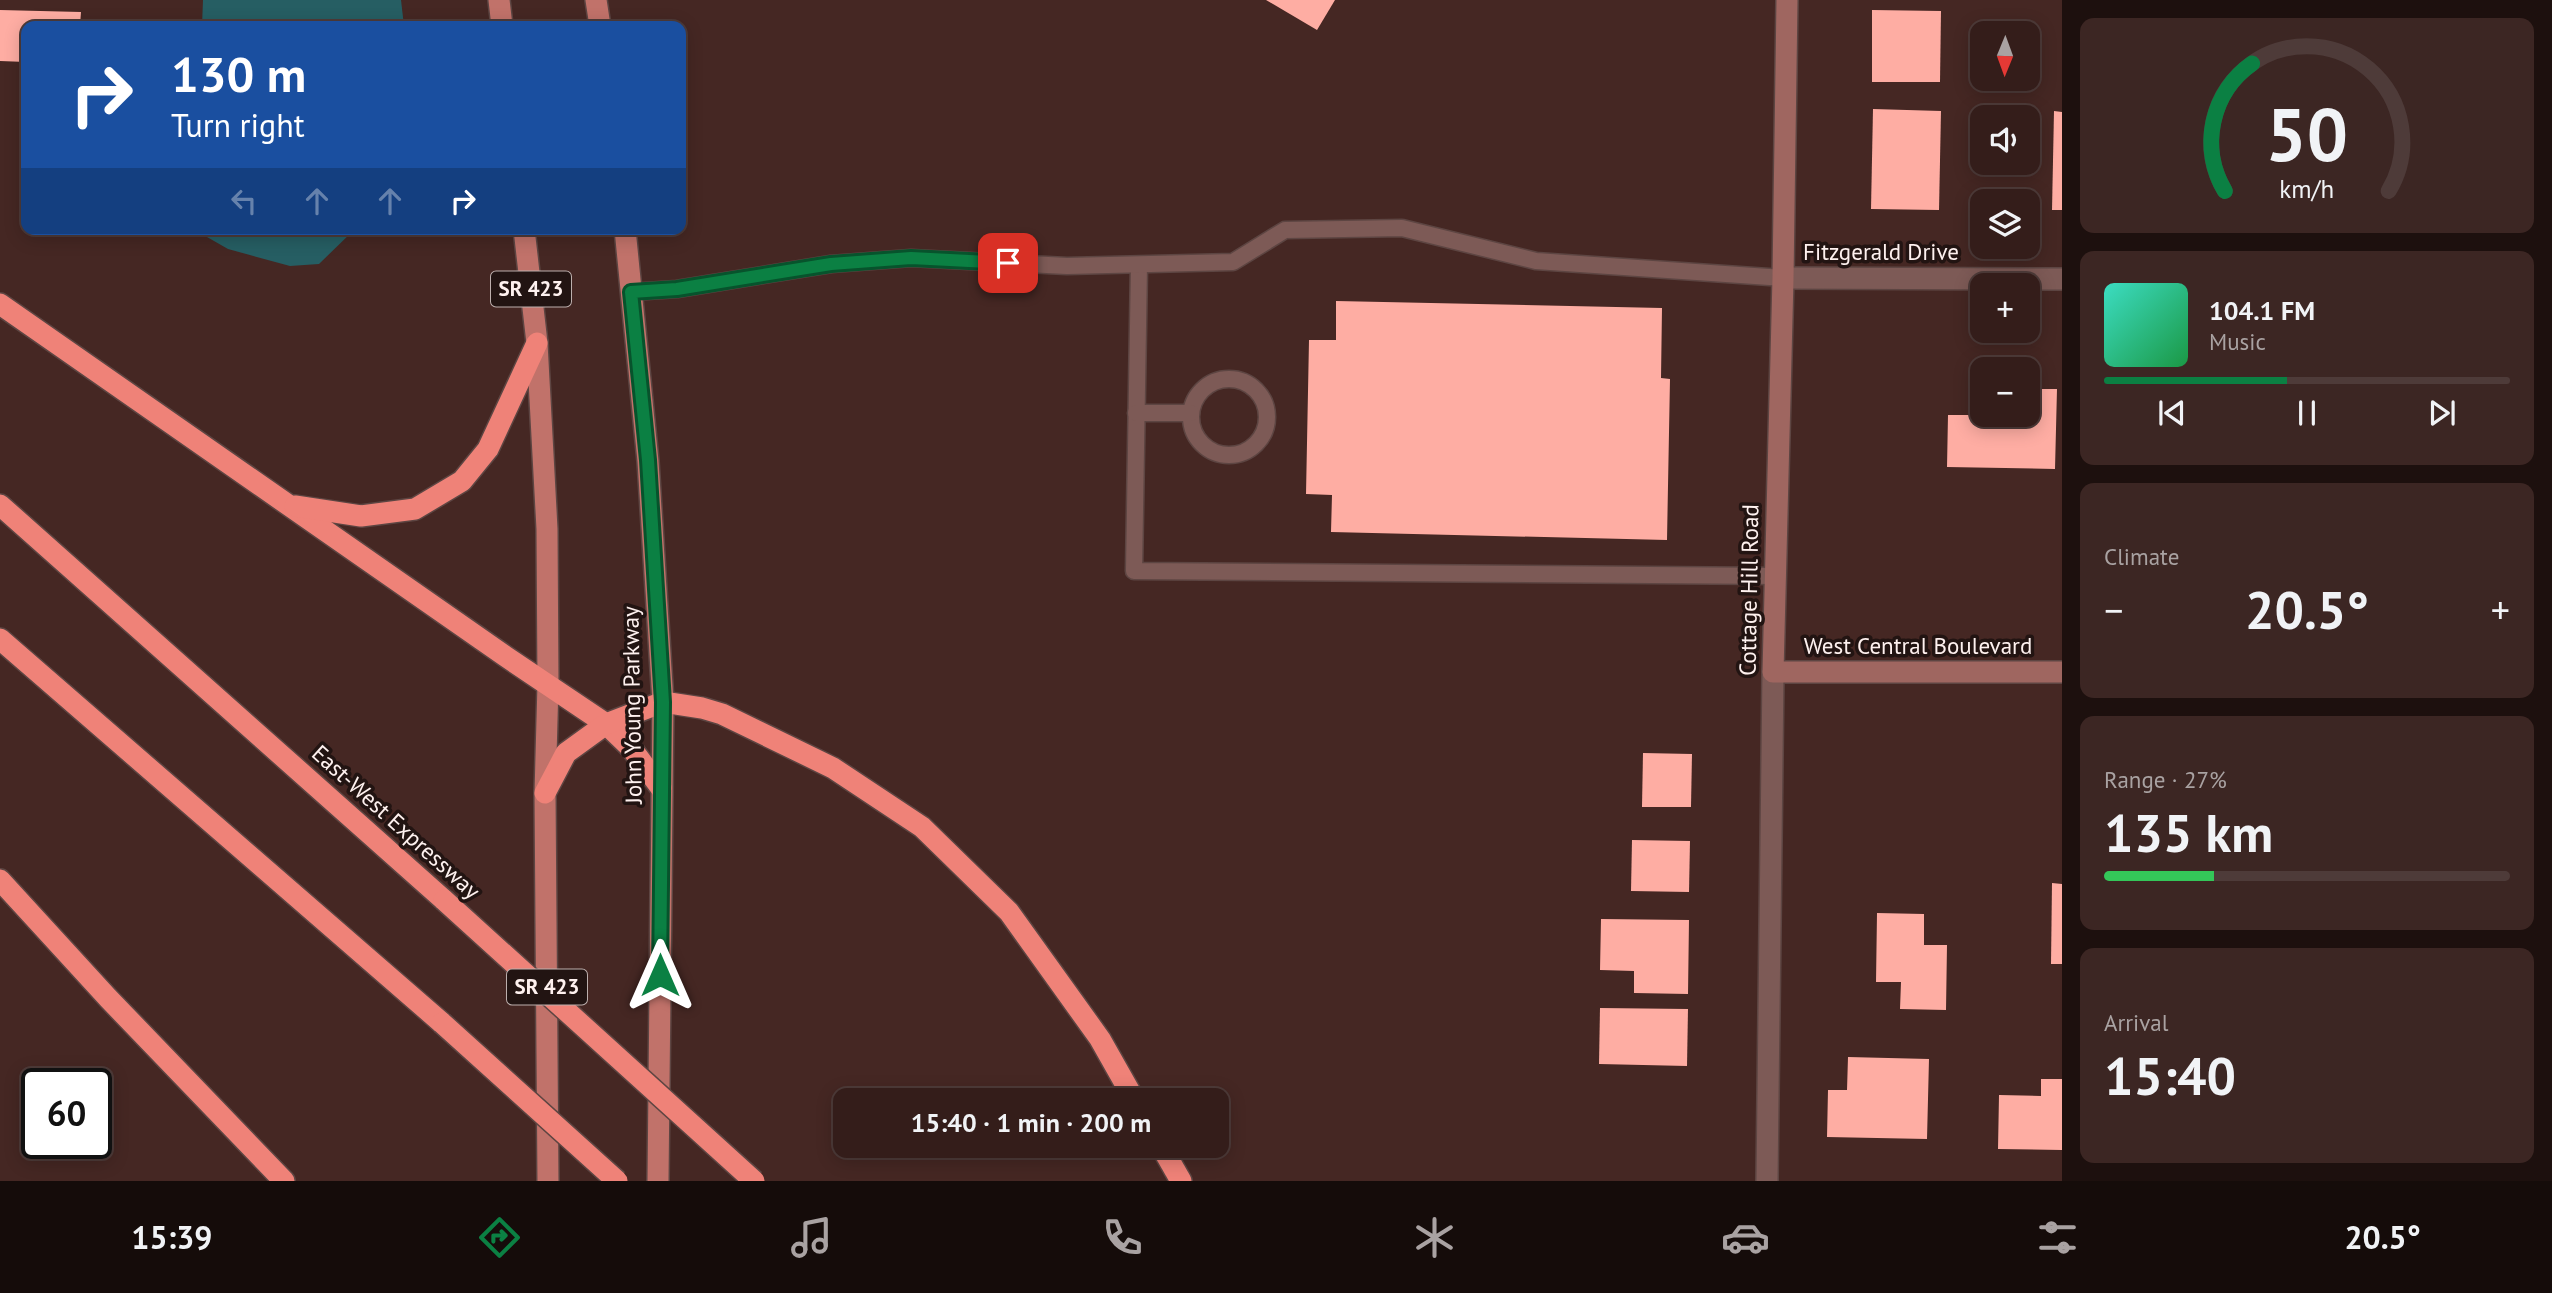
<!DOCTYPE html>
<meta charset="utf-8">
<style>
body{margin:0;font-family:"PT Sans",sans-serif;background:#3c2623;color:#f1f3f6;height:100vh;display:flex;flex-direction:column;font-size:26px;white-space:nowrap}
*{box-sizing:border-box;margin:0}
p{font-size:23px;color:#a9a2a2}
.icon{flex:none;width:38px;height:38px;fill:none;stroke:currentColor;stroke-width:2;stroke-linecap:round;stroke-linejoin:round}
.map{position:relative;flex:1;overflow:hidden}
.panel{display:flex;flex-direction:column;gap:18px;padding:18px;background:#1d100e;width:490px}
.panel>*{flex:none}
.top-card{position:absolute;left:21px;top:21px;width:665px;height:214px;border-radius:14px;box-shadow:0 4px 18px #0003,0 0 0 2px #4e3b39;background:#1a4fa0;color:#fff;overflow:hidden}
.needle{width:46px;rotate:181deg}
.controls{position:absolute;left:1970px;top:21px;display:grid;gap:14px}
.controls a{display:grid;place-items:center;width:70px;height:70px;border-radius:14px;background:#341d1a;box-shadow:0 4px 18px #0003,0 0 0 2px #4e3b39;font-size:35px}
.speed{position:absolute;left:21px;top:1068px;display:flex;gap:14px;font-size:35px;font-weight:700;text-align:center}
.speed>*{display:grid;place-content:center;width:91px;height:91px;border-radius:50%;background:#341d1a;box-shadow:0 4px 18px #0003,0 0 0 2px #4e3b39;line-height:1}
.speed .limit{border:4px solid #111;border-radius:10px;background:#fff;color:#111}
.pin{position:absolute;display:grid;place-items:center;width:60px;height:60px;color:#fff;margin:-30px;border-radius:14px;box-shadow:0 4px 10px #0006}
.me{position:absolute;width:77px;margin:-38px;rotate:0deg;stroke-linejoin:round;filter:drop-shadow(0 0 5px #0008)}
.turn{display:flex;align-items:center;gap:24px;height:147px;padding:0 35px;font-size:32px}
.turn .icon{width:91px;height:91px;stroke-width:2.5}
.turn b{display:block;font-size:49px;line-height:60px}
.lanes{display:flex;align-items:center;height:66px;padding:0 35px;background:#0003;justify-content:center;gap:35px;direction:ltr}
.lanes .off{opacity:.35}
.big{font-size:52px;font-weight:700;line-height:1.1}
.panel .tile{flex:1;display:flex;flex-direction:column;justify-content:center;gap:10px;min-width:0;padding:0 24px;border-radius:14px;background:#3c2623}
.panel .dial{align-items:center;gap:0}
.dial svg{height:182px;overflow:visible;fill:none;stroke:#4e3b39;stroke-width:7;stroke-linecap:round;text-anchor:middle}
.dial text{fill:#f1f3f6;stroke:none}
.song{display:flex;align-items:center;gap:21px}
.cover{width:84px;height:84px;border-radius:10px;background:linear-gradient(135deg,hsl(170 70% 55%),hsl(140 70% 35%))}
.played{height:7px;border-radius:4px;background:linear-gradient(90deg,#0b8043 45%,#4e3b39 45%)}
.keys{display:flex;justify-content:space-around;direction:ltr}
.heat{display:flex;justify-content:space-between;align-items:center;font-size:38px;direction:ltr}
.charge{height:10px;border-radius:5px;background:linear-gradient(90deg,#34c759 27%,#4e3b39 0)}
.trip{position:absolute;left:833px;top:1088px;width:396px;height:70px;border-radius:14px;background:#341d1a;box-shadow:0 4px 18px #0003,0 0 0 2px #4e3b39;font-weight:700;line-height:70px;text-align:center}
.tab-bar{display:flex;height:112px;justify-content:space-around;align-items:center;background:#150c0a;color:#a9a2a2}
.tab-bar .icon{width:49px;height:49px}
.tab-bar .current{color:#0b8043}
.tab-bar b{font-size:32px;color:#f1f3f6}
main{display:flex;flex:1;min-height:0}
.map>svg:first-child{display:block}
</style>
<main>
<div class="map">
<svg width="2062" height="1181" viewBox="0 0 2062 1181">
<rect width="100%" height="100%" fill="#452723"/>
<g fill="#265e63">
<polygon points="203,0 401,0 404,26 202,26"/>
<polygon points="203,229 355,229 319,264 290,266 228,249 207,237"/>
</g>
<g fill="#feada3">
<polygon points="1266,0 1335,0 1317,30"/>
<polygon points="0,10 81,12 80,26 26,26 26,62 0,61"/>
<polygon points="1872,10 1941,11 1940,82 1872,82"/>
<polygon points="1873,109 1941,111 1939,210 1871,209"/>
<polygon points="2054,111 2062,112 2062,210 2052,210"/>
<polygon points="1336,301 1662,308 1661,378 1670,379 1667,540 1331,532 1332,495 1306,494 1309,340 1336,340"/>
<polygon points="2028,389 2057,389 2055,469 1947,467 1948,415 2028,415"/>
<polygon points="1643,753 1692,754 1691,807 1642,807"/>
<polygon points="1632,840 1690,841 1689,892 1631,891"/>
<polygon points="2052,883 2062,884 2062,964 2051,964"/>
<polygon points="1877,913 1924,914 1924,945 1947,945 1946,1010 1900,1009 1901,982 1876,982"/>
<polygon points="1601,919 1689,920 1688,994 1634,993 1634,971 1600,970"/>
<polygon points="1600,1008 1688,1009 1687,1066 1599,1064"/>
<polygon points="1848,1057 1929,1059 1927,1139 1827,1137 1828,1090 1847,1090"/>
<polygon points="2041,1079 2062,1079 2062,1150 1998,1149 1999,1095 2041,1096"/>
</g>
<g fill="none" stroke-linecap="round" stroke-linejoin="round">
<g stroke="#5d4542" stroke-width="19">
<g id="lane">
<polyline points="1139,265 1134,571 1776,576"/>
<polyline points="631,292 677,289 831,264 911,258 1067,266 1233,262 1285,230 1402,228 1536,261 1783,278"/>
<circle cx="1229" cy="417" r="38"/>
<polyline points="1136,413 1191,413"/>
</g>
</g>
<g stroke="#5d4542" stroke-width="24">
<g id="street">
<polyline points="1783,278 2062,279"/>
<polyline points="1767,1181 1773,672"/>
</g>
</g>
<g stroke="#5d4542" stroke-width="24">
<polyline id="secondary" points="1787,0 1783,278 1773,672 2062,672"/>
</g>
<g stroke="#5d4542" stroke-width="24">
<g id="primary">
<polyline points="499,0 502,26"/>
<polyline points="596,0 600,26"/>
<polyline points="524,229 537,343 547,529 548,684 545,793 548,1181"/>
<polyline points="625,229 648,461 663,702 658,1181"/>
</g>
</g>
<g stroke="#5d4542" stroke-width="24">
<g id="highway">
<polyline points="0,304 505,656 606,724 632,749 661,788"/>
<polyline points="0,505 444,900"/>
<polyline points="295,506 361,516 415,509 462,481 488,449 537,343"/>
<polyline points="0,639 442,1023"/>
<polyline points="545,793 566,753 606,724 663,702 702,708 722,714 833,768 922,827 1009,912 1100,1039 1135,1101"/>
<polyline points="0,880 108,998 284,1181"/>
<polyline points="1161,1146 1181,1181"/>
</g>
</g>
<use href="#lane" stroke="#7d5a56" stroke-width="16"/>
<use href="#street" stroke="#7d5a56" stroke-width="21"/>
<use href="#secondary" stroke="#9f6660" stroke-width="21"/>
<use href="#primary" stroke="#c1726a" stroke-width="21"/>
<use href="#highway" stroke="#ef8278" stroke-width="21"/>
<g stroke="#5d4542" stroke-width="24" stroke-linecap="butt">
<g id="highway-bridge">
<polyline points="444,900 754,1181"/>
<polyline points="442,1023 617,1181"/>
</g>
</g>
<use href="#highway-bridge" stroke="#ef8278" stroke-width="21"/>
</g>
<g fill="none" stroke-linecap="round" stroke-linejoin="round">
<g stroke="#07532c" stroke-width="18">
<polyline id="route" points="660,975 663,702 648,460 631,292 677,289 831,264 911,258 1008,263"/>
</g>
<use href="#route" stroke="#0b8043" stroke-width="12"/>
</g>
<g text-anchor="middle" stroke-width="7" stroke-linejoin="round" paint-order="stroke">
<g fill="#221412" stroke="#bcafad" stroke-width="2">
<rect x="491" y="271.5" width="80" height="35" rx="5"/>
<rect x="507" y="969.5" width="80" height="35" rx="5"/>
</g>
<g font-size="21" font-weight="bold" fill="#fef1ef">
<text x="531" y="296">SR 423</text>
<text x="547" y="994">SR 423</text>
</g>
<g font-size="23" fill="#fef1ef" stroke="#221412">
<text x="1881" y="260">Fitzgerald Drive</text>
<text transform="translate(1749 590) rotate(-89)" y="8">Cottage Hill Road</text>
<text x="1918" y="654">West Central Boulevard</text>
<text transform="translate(632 705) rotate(-91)" y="8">John Young Parkway</text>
<text transform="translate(396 822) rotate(42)" y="8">East-West Expressway</text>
</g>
</g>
</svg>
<div class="controls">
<a><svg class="needle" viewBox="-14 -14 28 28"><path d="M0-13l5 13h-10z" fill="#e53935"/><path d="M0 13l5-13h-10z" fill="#a9a2a2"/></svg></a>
<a><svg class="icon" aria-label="sound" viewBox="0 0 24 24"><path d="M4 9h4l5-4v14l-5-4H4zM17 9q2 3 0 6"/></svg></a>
<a><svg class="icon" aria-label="layers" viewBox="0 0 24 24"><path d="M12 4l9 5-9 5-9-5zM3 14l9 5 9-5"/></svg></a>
<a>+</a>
<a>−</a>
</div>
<div class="speed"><div class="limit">60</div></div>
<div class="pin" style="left:1008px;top:263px;background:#d93025"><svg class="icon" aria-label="arrive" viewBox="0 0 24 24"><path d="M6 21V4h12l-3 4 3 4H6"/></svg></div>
<svg class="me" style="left:660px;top:975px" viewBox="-20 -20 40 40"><path d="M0-17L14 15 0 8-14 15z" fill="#0b8043" stroke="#fff" stroke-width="4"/></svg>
<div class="trip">15:40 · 1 min · 200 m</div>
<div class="top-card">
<div class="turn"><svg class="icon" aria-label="right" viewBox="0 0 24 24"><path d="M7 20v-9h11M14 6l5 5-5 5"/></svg><div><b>130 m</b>Turn right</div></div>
<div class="lanes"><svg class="icon off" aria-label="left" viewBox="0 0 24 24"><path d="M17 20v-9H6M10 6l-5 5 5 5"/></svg><svg class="icon off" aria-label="ahead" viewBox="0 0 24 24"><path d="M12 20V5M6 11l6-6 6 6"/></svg><svg class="icon off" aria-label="ahead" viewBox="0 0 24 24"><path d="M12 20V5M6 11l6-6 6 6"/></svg><svg class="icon" aria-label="right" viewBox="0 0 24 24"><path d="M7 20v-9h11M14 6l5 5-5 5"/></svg></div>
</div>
</div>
<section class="panel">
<div class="tile dial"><svg viewBox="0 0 100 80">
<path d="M14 69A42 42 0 1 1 86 69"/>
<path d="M14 69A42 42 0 0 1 26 13" stroke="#0b8043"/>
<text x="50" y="56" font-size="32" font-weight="700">50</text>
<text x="50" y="72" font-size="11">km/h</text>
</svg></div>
<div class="tile">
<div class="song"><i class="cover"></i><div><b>104.1 FM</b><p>Music</p></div></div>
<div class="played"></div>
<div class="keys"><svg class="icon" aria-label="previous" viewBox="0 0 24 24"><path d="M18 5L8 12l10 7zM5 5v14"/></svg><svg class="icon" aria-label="pause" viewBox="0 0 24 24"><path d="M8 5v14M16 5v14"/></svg><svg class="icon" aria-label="next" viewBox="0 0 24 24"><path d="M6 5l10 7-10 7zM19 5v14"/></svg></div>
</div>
<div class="tile"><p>Climate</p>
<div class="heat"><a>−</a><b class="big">20.5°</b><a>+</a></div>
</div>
<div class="tile"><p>Range · 27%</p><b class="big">135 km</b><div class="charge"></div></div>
<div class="tile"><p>Arrival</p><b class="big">15:40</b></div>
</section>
</main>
<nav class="tab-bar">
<b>15:39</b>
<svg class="icon current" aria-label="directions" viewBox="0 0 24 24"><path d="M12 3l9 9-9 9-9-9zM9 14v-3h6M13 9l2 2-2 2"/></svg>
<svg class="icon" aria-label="music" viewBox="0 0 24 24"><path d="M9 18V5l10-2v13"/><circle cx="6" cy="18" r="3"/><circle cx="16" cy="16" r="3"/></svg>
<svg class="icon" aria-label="phone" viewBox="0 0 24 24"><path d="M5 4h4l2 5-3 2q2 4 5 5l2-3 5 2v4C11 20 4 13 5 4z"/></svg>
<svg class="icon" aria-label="climate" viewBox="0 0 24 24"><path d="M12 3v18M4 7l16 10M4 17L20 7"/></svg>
<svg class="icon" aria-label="car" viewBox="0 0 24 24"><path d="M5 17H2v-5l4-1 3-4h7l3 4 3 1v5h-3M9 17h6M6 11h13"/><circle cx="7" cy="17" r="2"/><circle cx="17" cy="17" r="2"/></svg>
<svg class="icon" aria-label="filters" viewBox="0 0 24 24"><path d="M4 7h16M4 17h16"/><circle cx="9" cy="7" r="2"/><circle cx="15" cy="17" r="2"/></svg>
<b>20.5°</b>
</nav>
